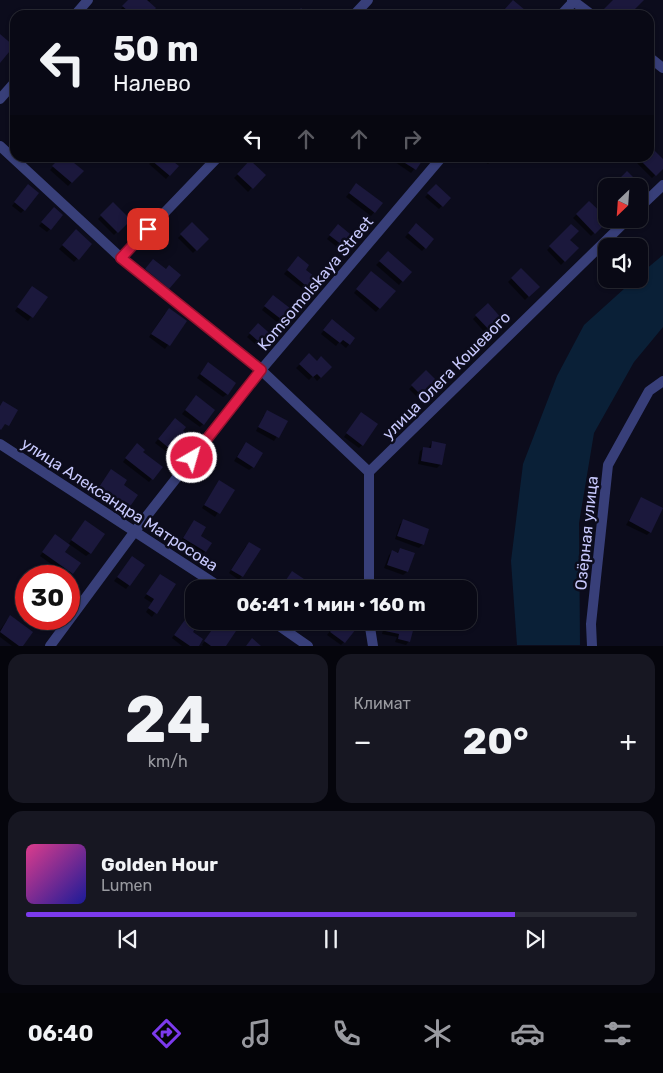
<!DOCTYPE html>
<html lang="ru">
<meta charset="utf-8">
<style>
body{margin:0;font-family:Rubik,sans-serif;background:#171722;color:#f1f3f6;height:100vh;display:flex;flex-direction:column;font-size:19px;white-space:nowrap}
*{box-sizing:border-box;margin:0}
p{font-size:16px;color:#999aa0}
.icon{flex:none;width:28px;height:28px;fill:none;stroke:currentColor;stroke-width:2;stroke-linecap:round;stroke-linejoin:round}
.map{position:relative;height:646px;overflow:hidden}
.details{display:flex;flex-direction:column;gap:8px;padding:8px;background:#05050c;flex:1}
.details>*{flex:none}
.hud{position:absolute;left:10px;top:10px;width:644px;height:152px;border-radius:15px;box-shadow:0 1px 4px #0004,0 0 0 1px #292a34;background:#090915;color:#f1f3f6;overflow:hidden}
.needle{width:32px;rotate:205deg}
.fabs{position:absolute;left:598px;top:178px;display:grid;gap:10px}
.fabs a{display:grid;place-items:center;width:50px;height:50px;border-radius:10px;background:#090915;box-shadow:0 1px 4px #0004,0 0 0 1px #292a34;font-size:25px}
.speed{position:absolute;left:15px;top:565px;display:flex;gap:10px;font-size:25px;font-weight:700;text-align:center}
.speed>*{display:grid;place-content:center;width:65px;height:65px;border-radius:50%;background:#090915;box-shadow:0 1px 4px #0004,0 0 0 1px #292a34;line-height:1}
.speed .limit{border:8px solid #d22;background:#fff;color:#111}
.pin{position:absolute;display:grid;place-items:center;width:42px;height:42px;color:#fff;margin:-21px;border-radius:10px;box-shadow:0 2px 8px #0006}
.me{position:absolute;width:55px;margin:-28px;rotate:38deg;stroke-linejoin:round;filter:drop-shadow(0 0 4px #0008)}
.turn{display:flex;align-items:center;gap:18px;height:105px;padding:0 20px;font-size:22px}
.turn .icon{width:65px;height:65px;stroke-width:2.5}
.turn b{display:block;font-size:35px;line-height:42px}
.lanes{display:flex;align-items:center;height:48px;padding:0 20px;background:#0003;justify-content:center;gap:25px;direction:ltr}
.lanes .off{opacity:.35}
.big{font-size:38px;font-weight:700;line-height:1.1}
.details .widget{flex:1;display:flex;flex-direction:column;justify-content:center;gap:8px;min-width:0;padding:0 18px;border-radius:15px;background:#171722}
.details .dial{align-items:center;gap:0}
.dial b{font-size:65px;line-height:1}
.song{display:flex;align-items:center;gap:15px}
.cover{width:60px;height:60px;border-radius:8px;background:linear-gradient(135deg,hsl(330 70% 55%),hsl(240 70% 35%))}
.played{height:5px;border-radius:2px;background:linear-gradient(90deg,#7c3aed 80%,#292a34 80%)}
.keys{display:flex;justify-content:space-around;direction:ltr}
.heat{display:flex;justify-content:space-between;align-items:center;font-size:28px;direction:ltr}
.details .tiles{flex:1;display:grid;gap:8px;grid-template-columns:1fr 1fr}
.widget:last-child{grid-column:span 2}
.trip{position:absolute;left:185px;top:580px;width:292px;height:50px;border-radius:15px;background:#090915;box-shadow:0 1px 4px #0004,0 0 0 1px #292a34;font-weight:700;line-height:50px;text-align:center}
.tab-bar{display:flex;height:80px;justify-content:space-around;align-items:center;background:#040408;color:#999aa0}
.tab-bar .icon{width:35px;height:35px}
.tab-bar .selected{color:#7c3aed}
.tab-bar b{font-size:22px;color:#f1f3f6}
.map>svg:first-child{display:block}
</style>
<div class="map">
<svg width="663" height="646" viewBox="0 0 663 646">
<rect width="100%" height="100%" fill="#0c0c1c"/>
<polygon fill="#0a2037" points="663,255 663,327 634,362 594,433 579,523 580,645 517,645 511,561 523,464 557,376 584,325 635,279 639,279 639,275"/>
<g fill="#0007">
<polygon points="129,0 151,0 148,3 148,15 126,15 120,10"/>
<polygon points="615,0 641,0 627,15 604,15 602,13"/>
<polygon points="510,5 529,15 503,15 502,14"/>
<polygon points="651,149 663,161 663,167 652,178 637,163 642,158 649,158 649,151"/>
<polygon points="61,158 66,158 82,171 68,186 50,170"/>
<polygon points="155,158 167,158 177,166 166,179 149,164"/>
<polygon points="397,158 423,158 411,173 395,162"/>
<polygon points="481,158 494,158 488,164"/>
<polygon points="250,162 264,175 248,192 234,178"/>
<polygon points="436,186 449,198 439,209 425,197"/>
<polygon points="353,188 381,204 371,216 346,197"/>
<polygon points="25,189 24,210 21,213 12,206"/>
<polygon points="589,202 607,220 591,236 573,218"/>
<polygon points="113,204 129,220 114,235 98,219"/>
<polygon points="51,212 50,229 47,232 39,226"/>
<polygon points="192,224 207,239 193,253 178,238"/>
<polygon points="416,225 432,240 422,251 405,237"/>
<polygon points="572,225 568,240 577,248 561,265 547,250"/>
<polygon points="335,229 346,247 342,251 327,239"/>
<polygon points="76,231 91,244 74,262 59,249"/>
<polygon points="388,253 410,272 399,285 376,265"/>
<polygon points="295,261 304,270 310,289 307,292 284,274"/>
<polygon points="150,264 165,270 168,288 165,291 143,273"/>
<polygon points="521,269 538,287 525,300 508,282"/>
<polygon points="368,276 394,291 376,312 354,293"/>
<polygon points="29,291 46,297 28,321 15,311"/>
<polygon points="270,300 293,312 282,326 262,310"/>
<polygon points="488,305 502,320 487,335 473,319"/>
<polygon points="165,313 185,321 165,349 149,337"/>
<polygon points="329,324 354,338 346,348 339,342 336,346 321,334"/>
<polygon points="258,325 265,347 262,350 247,337"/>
<polygon points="309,355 317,362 331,367 317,381 313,376 309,380 296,368"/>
<polygon points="205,367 227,394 223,397 197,378"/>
<polygon points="426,372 439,385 422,402 409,389"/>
<polygon points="193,400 203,424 200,427 182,414"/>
<polygon points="264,415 286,422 274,441 256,431"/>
<polygon points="358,417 362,445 359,448 344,437"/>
<polygon points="171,423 175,453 172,456 155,443"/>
<polygon points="432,442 441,464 437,468 418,464 420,451 424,448 428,449"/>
<polygon points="243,447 253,467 249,470 234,461"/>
<polygon points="133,448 161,467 149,482 123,462"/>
<polygon points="108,474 122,485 128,507 125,510 96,491"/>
<polygon points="219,482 233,490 215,517 202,508"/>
<polygon points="642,498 650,532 647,535 626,525"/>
<polygon points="194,521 205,551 202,555 180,542"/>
<polygon points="403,521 423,544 419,548 395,539 400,524"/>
<polygon points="82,525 90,553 86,556 69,544 63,552 72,573 69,577 40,556 52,539 68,545"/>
<polygon points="246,546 259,549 239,580 229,573"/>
<polygon points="400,549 413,554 407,572 403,575 384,568 389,555 392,552 397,553"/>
<polygon points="132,558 143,566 126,589 114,581"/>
<polygon points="160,575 174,585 152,617 146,612 152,603 144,598"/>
<polygon points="26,589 26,597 22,594"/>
<polygon points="194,608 191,632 197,646 182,646 172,638"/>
<polygon points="7,620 21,646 12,646 0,637 0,630"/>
<polygon points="218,621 225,646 203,646 202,645"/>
<polygon points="338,621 344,642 341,645 327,635"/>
<polygon points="385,621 407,621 413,624 409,641 406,645 395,642 397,637 382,634"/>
</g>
<g fill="#1b183c">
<polygon points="128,0 147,0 156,8 149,15 133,15 122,6"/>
<polygon points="513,0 531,15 510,15 504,10"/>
<polygon points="613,0 644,0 629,15 611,15 604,9"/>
<polygon points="301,8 308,15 295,15"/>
<polygon points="0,34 14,46 0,63"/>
<polygon points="651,147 663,159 663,169 656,176 639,159 649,158 649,149"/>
<polygon points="60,158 68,158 84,171 72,183 52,166"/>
<polygon points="154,158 169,158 179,166 170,176 151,160"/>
<polygon points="397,158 424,158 416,170"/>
<polygon points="250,160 266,175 253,189 237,174"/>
<polygon points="627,171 643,187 639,192 639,186 612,186"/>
<polygon points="356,183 383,203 375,213 349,193"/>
<polygon points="28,184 39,193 25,211 14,202"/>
<polygon points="436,184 451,198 443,207 427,193"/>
<polygon points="589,201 609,220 595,234 576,214"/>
<polygon points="113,202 131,220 118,233 100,215"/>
<polygon points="54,207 63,215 51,230 41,222"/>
<polygon points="192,222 209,239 197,251 180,234"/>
<polygon points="416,223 434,239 426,249 408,233"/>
<polygon points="338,224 355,238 346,248 329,235"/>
<polygon points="571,224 579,231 570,240 579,248 565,262 549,246"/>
<polygon points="76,229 92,244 79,260 62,245"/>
<polygon points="388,251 412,272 403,282 379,261"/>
<polygon points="298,256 309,265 306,270 319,280 311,290 287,270"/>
<polygon points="153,259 166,269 169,265 181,275 169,289 145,269"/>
<polygon points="521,268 540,287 529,297 511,278"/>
<polygon points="371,271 396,291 380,309 356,289"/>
<polygon points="32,286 48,297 33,318 17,307"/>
<polygon points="273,295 295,312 286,323 264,306"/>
<polygon points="488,303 503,320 491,332 475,315"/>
<polygon points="169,308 187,321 170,346 151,334"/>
<polygon points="332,319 355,338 350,345 343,340 340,343 323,330"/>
<polygon points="258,323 275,338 266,348 249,333"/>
<polygon points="309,353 317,361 321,356 332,367 321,378 317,374 313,377 299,364"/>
<polygon points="208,362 236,383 228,395 200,374"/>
<polygon points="426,370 441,385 426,400 411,385"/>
<polygon points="196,395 215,410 204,425 185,410"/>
<polygon points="3,401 18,410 9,426 5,424 1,430 0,429 0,406"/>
<polygon points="267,410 288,421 279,438 258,427"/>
<polygon points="361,412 378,424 363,446 346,433"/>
<polygon points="175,418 186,427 183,431 190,436 176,454 158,439"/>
<polygon points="432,441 446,444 442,465 421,461 423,447 431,448"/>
<polygon points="246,442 263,453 254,468 237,457"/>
<polygon points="137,443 145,450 143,452 163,467 153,480 125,458"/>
<polygon points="111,469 127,480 124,485 138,495 129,508 99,487"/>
<polygon points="219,480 235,490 220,514 204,505"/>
<polygon points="641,497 663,508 651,533 629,521"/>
<polygon points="403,519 429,529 424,545 397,536"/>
<polygon points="85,520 105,534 91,554 71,540"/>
<polygon points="194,520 206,527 201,536 212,543 206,552 183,538"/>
<polygon points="55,534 70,545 65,552 81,563 73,574 42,552"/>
<polygon points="249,542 261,549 243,577 231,570"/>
<polygon points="400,548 415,553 408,572 387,565 392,550 398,553"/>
<polygon points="132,556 145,565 130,586 117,577"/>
<polygon points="292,571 304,579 297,589 280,589"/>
<polygon points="160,574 176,584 157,614 148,608 154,599 146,594"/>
<polygon points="387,583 421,588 421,589 386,589"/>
<polygon points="194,607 194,621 200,621 193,632 203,639 199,646 190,646 174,635"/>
<polygon points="10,615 33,632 23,646 19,646 0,632"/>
<polygon points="218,621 228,621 238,628 226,646 211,646 204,641"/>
<polygon points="337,621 346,621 356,629 345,643 330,632"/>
<polygon points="387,621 415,623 410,642 398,639 399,634 385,631"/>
<polygon points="252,638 261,646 246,646"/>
</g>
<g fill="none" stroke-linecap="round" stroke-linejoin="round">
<g stroke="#383f79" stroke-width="10">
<polyline points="572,0 592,15"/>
<polyline points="75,15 88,0"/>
<polyline points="354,15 368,0"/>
<polyline points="561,15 575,0"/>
<polyline points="649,57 663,68"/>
<polyline points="0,99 15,82"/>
<polyline points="0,146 121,258 261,370 369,472"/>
<polyline points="639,208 663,185"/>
<polyline points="121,258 217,158"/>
<polyline points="0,444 223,589"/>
<polyline points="369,589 369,472 628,219"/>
<polyline points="272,621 308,646"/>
<polyline points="369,621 373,646"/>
<polyline points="50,646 135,531 261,370 441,158"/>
<polyline points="592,646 591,624 608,465 649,391 663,381"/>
</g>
</g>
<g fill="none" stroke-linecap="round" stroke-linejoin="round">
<g stroke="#92132f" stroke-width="12">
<polyline id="route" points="148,229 121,258 261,370 192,458"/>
</g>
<use href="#route" stroke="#e11d48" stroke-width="9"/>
</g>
<g text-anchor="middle" stroke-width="5" stroke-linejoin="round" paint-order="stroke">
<g font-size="16" fill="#c8c9fd" stroke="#0c0c1c">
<text transform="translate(315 283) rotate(-50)" y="6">Komsomolskaya Street</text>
<text transform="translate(446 375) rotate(-45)" y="6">улица Олега Кошевого</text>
<text transform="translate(120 504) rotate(33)" y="6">улица Александра Матросова</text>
<text transform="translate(586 533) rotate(-84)" y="6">Озёрная улица</text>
</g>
</g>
</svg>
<div class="fabs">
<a><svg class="needle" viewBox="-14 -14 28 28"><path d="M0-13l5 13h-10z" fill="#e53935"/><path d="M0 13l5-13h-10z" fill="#999aa0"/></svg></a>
<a><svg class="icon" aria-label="sound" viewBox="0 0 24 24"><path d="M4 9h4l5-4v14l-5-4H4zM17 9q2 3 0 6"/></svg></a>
</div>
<div class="speed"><div class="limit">30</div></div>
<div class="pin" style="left:148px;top:229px;background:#d93025"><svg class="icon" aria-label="arrive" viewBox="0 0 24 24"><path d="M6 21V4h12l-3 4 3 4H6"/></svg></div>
<svg class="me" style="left:192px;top:458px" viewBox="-20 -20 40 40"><circle r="17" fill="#e11d48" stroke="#fff" stroke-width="3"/><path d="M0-11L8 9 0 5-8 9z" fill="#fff"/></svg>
<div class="trip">06:41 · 1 мин · 160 m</div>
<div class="hud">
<div class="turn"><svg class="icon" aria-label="left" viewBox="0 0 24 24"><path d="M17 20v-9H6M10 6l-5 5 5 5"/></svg><div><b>50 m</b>Налево</div></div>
<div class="lanes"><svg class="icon" aria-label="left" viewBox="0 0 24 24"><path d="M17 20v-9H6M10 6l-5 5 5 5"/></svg><svg class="icon off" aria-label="ahead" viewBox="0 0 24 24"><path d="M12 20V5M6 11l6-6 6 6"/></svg><svg class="icon off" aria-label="ahead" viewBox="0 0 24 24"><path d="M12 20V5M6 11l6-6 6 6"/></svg><svg class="icon off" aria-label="right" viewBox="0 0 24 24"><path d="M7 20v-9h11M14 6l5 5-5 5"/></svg></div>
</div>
</div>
<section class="details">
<div class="tiles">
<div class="widget dial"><b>24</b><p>km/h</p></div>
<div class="widget"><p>Климат</p>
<div class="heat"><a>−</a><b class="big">20°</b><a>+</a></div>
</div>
<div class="widget">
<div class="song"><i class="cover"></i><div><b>Golden Hour</b><p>Lumen</p></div></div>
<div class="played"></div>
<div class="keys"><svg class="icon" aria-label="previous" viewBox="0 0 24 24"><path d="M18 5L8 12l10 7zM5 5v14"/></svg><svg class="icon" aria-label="pause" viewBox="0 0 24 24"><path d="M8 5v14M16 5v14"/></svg><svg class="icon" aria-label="next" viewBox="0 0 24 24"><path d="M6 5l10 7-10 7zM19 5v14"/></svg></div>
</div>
</div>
</section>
<nav class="tab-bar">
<b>06:40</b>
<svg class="icon selected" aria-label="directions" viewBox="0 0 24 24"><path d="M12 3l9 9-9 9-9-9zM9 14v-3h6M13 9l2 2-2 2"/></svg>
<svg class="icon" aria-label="music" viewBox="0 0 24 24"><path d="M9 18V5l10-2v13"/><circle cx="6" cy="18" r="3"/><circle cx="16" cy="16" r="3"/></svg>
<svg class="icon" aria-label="phone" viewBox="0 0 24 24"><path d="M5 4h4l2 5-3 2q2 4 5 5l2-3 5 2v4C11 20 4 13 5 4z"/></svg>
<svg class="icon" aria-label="climate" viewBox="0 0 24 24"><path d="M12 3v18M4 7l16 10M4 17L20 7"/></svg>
<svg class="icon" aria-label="car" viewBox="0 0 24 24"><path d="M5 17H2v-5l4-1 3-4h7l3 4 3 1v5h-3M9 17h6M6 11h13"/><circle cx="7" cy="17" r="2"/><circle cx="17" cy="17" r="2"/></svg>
<svg class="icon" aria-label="filters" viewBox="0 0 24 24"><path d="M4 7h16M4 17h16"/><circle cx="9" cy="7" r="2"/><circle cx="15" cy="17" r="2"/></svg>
</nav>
